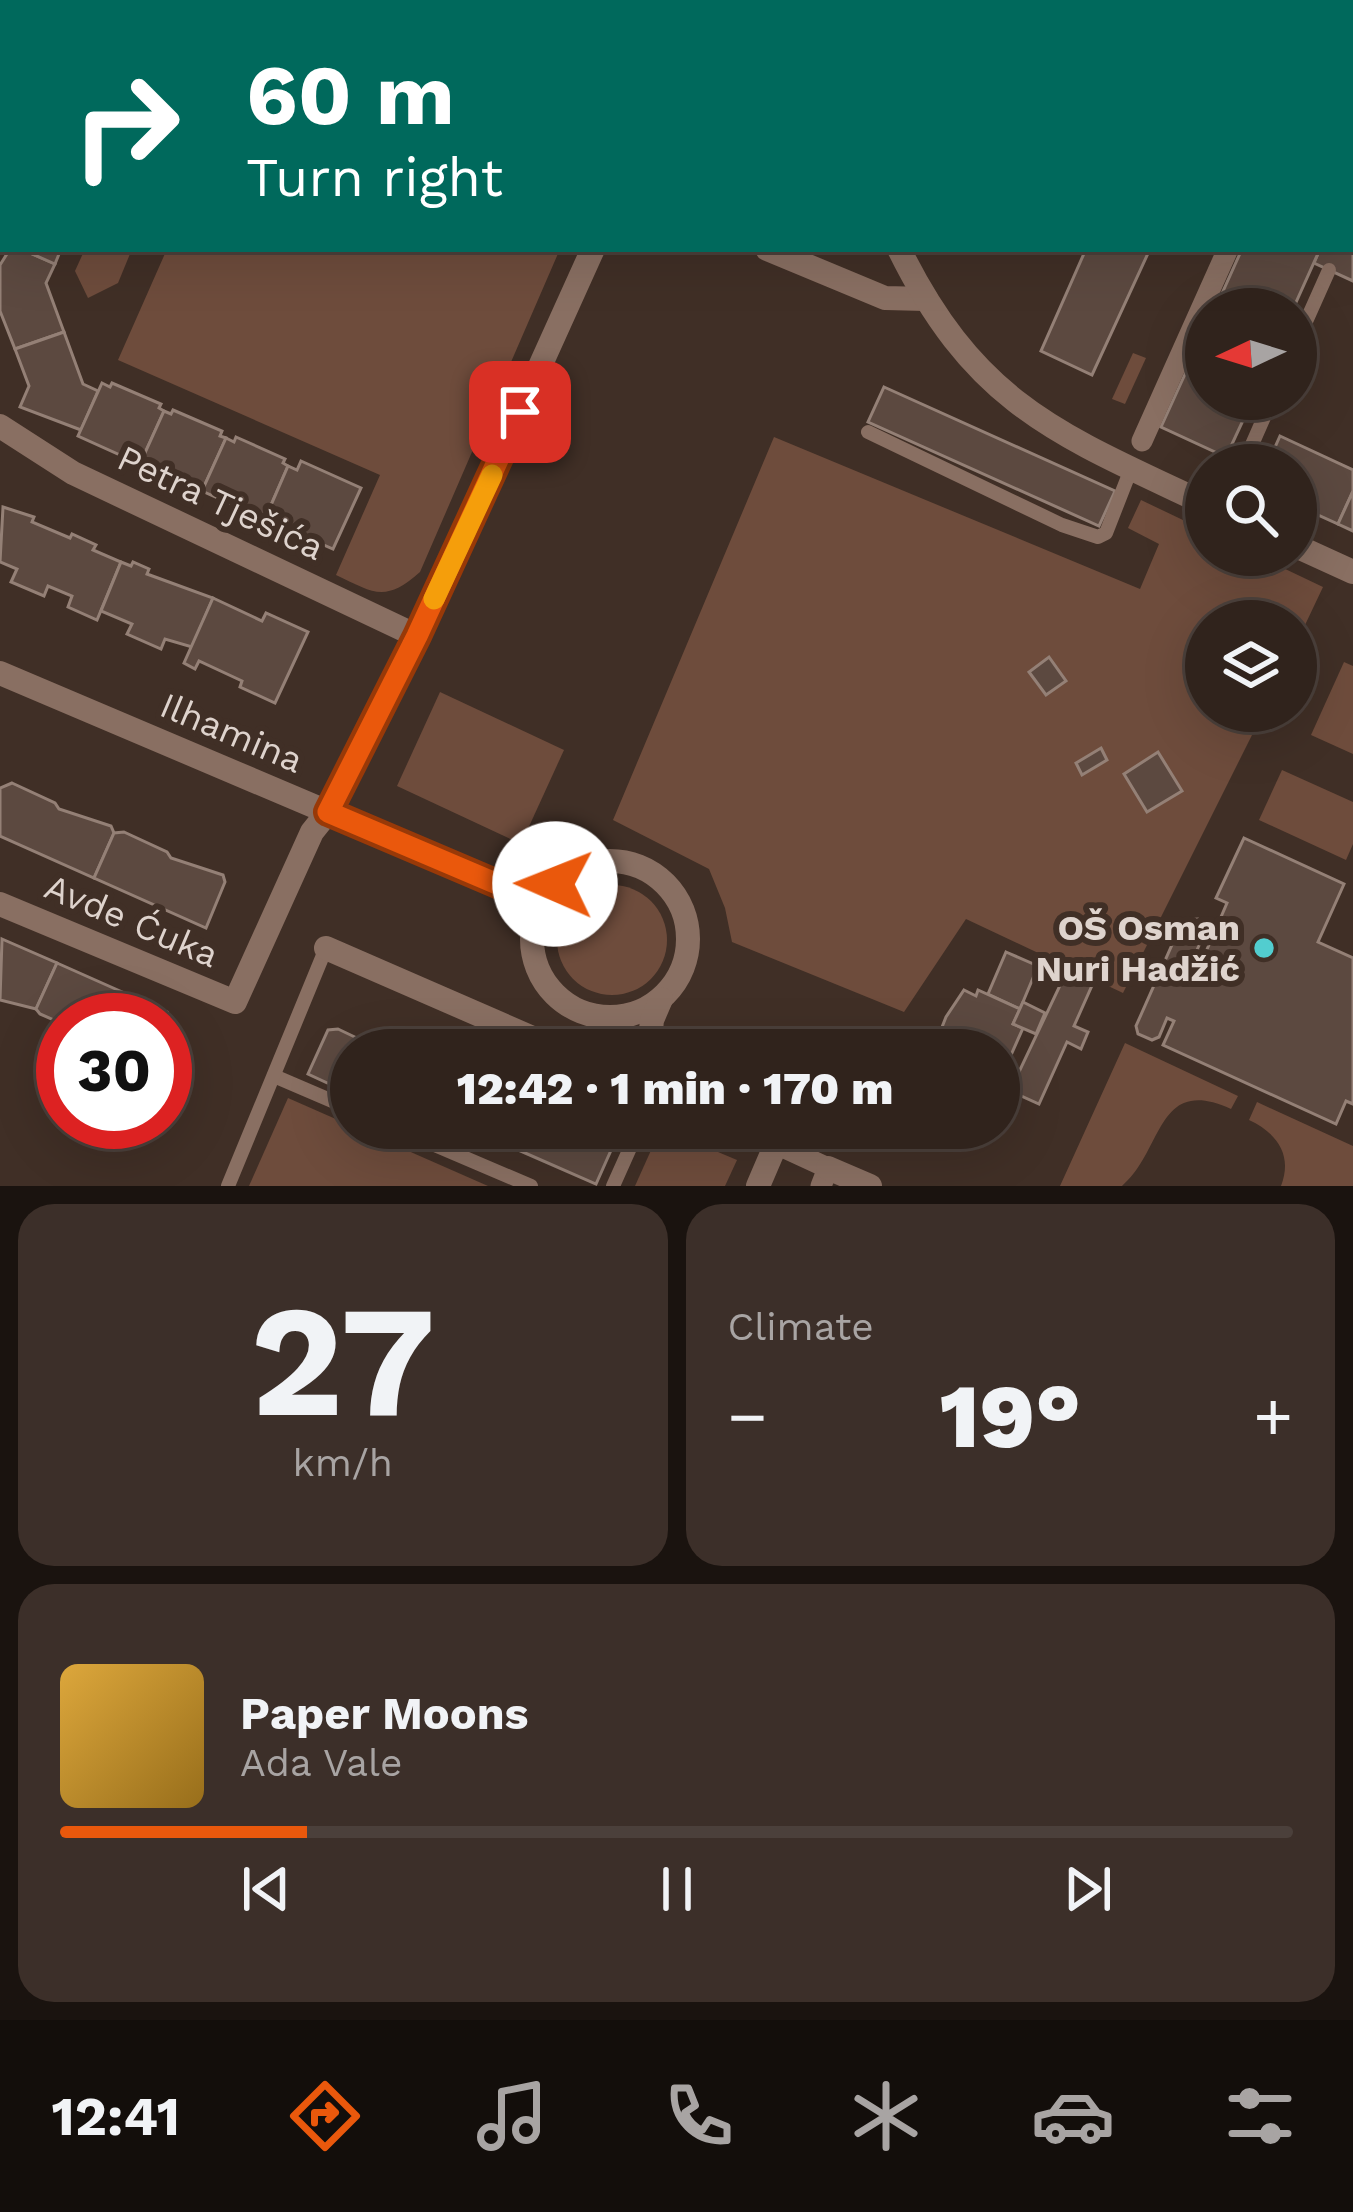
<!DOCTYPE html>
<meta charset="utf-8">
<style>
body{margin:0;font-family:"Work Sans",sans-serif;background:#3c2f29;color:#f1f3f6;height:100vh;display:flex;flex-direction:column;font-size:45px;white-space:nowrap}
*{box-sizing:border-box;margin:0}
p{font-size:39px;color:#a8a4a3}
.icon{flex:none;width:66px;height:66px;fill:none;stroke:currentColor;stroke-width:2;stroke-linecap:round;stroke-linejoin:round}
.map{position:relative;height:1186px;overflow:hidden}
.side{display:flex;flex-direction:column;gap:18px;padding:18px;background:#1a130f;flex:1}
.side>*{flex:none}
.top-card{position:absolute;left:0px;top:0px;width:1353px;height:252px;box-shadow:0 12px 48px #0002,0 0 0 3px #4b403b;background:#00695c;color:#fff;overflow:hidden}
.needle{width:78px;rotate:266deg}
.controls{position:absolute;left:1185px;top:288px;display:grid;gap:24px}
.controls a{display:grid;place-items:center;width:132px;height:132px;border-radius:50%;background:#30231c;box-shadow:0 12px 48px #0002,0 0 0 3px #4b403b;font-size:60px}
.speed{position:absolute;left:36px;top:993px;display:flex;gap:24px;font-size:60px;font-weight:700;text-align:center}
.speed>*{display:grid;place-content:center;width:156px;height:156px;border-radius:50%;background:#30231c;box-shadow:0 12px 48px #0002,0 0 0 3px #4b403b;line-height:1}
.speed .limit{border:18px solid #d22;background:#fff;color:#111}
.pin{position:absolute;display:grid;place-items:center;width:102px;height:102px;color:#fff;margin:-51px;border-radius:24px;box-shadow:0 6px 18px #0006}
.me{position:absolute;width:132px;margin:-66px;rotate:271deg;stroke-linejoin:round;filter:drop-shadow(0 0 9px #0008)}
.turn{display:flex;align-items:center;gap:42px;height:252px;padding:0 48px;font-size:54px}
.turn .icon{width:156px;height:156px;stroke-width:2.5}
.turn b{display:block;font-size:84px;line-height:102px}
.big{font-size:90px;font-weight:800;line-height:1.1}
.side .tile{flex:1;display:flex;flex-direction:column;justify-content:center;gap:18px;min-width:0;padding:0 42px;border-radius:36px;background:#3c2f29}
.side .dial{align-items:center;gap:0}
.dial b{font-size:156px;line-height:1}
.song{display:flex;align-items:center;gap:36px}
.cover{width:144px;height:144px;border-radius:18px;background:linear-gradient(135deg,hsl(40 70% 55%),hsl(40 70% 35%))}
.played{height:12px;border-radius:6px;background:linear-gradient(90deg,#ea580c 20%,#4b403b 20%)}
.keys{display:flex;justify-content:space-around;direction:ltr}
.heat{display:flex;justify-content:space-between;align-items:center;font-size:66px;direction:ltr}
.side .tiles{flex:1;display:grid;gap:18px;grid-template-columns:1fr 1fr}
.tile:last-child{grid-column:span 2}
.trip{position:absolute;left:330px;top:1029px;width:690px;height:120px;border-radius:60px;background:#30231c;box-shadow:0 12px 48px #0002,0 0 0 3px #4b403b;font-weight:800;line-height:120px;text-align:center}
.tabs{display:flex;height:192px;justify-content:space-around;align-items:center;background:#130e0b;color:#a8a4a3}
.tabs .icon{width:84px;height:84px}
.tabs .current{color:#ea580c}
.tabs b{font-size:54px;color:#f1f3f6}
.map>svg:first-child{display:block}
</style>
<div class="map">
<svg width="1353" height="1186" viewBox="0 0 1353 1186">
<rect width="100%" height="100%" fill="#402f26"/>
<g fill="#6e4c3c">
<polygon points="85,249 132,249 118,283 88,298 75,271"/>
<path d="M167,249H560L420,572C385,603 374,593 336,575L380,475L118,360Z"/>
<polygon points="1133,353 1146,358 1125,404 1112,399"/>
<polygon points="774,437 1140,589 1159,544 1128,528 1141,500 1206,531 1206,555 1256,555 1323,587 1296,644 1296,621 1206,621 1206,711 1264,711 1123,993 966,919 904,1012 732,942 725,908 709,869 613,820"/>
<polygon points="1344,662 1353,666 1353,754 1311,735"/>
<polygon points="440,692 564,750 521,844 397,786"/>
<polygon points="1282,770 1353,802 1353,844 1346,860 1259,820"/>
<circle cx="612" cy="940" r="55"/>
<path d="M1125,1043L1238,1096L1231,1109C1156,1075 1164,1150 1122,1186H1060Z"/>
<polygon points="288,1098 488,1186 249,1186"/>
<path d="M1257,1102L1353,1146V1186H1281C1293,1155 1277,1133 1249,1120Z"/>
<polygon points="661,1128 737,1160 725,1186 635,1186"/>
</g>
<g fill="#5c4940" stroke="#948076" stroke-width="3">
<polygon points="117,0 173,0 115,3"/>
<polygon points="416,0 490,0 489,3"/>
<polygon points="699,0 750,0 751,3 688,3"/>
<polygon points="955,0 1103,0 1102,3"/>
<polygon points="1353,3 1353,154 1350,152"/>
<polygon points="1350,218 1353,220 1353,281 1314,263 1320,249 1350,249"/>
<polygon points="10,249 21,249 55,264 46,283 64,332 15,349 0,311 0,265"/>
<polygon points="21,249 61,249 55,264"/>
<polygon points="1086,249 1150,249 1092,375 1041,351"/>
<polygon points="1242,249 1320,249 1293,309 1215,309"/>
<polygon points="1206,328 1206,399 1253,399 1226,457 1161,427"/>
<polygon points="64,332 83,384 98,391 81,430 20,407 29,386 15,349"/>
<polygon points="102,383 110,387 112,383 161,404 159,408 164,411 140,464 78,436"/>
<polygon points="884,387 1115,491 1099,526 868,422"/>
<polygon points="173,410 222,431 220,436 226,438 202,491 140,464 164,411 171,414"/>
<polygon points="1280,436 1353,470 1353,491 1338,524 1296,505 1296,465 1267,465"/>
<polygon points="236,437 285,459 283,463 288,466 265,519 202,491 226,438 234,442"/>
<polygon points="301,461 361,488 333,549 265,519 288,466 297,470"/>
<polygon points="1353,491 1353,531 1338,524"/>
<polygon points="3,507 34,517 32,522 70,538 72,534 96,545 93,550 121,562 97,620 68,607 72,596 48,586 44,596 11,582 17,569 0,562"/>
<polygon points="121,562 131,566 133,562 149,569 147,574 213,598 192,647 165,639 161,649 127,634 132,624 101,611"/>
<polygon points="213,598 262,621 266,613 308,632 275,703 240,687 242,681 199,661 195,669 184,663"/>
<polygon points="1049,657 1066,681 1046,695 1029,672"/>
<polygon points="1101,748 1107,760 1082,775 1076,763"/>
<polygon points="1158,752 1182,791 1147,812 1124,774"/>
<polygon points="12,783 55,803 59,809 111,826 114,833 94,878 0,836 0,788"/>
<polygon points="124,832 167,852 171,858 223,875 225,882 206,928 94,878 114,833"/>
<polygon points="1244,838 1344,884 1318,942 1353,958 1353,1104 1346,1101 1336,1124 1163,1045 1174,1021 1167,1018 1159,1037 1152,1040 1138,1034 1136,1026 1183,920 1198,919 1204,924 1206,930 1197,950 1205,954 1227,903 1216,898"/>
<polygon points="2,939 57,963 36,1009 0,1000"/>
<polygon points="1006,952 1038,966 1020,1009 988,994"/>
<polygon points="1072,960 1098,972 1074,1026 1088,1032 1081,1049 1067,1042 1039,1104 1010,1091"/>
<polygon points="57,963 167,1012 163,1020 63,1020 63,1024 40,1014 36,1009"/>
<polygon points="964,990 976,996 978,990 1020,1009 1013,1024 1023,1028 999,1082 999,1050 933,1050 946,1017"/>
<polygon points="1023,1002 1045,1013 1036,1034 1013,1024"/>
<polygon points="338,1029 382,1050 351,1050 351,1094 308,1074 328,1030"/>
<polygon points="472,1034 481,1038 510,1050 452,1050 457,1038"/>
<polygon points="487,1128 605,1128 616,1139 596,1184 484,1135"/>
</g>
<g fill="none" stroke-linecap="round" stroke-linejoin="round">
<g stroke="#896f62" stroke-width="14">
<polyline points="1350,218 1353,213"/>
<polyline points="1296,344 1329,270"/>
<polyline points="868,432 1062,525 1098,537 1106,533 1131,469"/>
<polyline points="1243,465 1272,399"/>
<polyline points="274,1076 351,1109"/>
<polyline points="395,1128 531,1186"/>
<polyline points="228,1186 326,948"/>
<polyline points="613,1186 639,1128"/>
</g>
<g stroke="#896f62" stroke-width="21">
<polyline points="1338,3 1340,0"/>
<polyline points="1142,441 1228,249"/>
<polyline points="776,1144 828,1168 821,1186"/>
</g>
<g stroke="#896f62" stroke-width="24">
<polyline points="622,0 623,3"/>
<polyline points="829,0 830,3"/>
<polyline points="58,3 59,0"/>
<polyline points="0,131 3,124"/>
<polyline points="767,249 885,298 926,299"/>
<path d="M899,249C976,405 1058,434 1206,504"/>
<polyline points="0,426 73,473 417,636"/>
<polyline points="1296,546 1353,572"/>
<polyline points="0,673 502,886 555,884"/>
<circle cx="610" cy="939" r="78"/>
<polyline points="0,904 235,1002 312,832 328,812 442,583 593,249"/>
<polyline points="326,948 560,1050"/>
<polyline points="649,1050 652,1020 661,999"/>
<polyline points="740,1128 776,1144 758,1186"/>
<polyline points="828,1168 870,1186"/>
</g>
</g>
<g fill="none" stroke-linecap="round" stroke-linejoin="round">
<g stroke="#983908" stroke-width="30">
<polyline id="route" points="520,412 417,636 328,812 502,886 555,884"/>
</g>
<use href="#route" stroke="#ea580c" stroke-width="21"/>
<polyline stroke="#f59e0b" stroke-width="21" points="434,599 492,475"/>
</g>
<circle fill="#52cdcf" stroke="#402f26" stroke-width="4.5" cx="1264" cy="948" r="12"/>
<g text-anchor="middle" stroke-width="12" stroke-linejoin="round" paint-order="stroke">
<g font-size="36" fill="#ded3cd" stroke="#402f26">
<text transform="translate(221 502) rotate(25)" y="13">Petra Tješića</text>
<text transform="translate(232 732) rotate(23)" y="13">Ilhamina</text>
<text transform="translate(132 920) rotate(23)" y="13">Avde Ćuka</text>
</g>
<g font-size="36" font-weight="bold" fill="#ded3cd" stroke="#402f26" text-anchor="end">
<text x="1240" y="940">OŠ Osman<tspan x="1240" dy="41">Nuri Hadžić</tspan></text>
</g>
</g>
</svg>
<div class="controls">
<a><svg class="needle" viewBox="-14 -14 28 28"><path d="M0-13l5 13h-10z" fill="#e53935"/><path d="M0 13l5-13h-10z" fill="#a8a4a3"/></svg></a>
<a><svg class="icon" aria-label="search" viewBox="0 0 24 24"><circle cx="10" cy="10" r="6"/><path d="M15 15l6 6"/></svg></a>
<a><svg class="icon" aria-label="layers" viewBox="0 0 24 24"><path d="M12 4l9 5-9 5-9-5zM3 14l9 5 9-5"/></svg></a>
</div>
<div class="speed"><div class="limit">30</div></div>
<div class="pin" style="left:520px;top:412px;background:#d93025"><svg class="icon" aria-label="arrive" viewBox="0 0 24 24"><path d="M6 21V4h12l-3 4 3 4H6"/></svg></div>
<svg class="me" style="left:555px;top:884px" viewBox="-20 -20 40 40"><circle r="19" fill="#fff"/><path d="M0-13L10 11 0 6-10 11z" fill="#ea580c"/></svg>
<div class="trip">12:42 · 1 min · 170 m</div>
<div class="top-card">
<div class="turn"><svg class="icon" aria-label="right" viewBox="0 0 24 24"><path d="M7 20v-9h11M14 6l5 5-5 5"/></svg><div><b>60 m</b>Turn right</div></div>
</div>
</div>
<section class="side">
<div class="tiles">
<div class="tile dial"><b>27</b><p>km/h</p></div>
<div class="tile"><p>Climate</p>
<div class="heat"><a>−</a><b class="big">19°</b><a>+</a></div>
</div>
<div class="tile">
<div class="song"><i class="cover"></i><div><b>Paper Moons</b><p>Ada Vale</p></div></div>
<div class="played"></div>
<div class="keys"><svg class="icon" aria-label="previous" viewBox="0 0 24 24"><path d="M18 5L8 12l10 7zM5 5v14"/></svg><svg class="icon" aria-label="pause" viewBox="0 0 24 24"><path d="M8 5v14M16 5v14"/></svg><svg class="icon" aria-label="next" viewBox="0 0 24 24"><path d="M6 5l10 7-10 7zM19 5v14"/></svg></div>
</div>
</div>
</section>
<nav class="tabs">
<b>12:41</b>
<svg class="icon current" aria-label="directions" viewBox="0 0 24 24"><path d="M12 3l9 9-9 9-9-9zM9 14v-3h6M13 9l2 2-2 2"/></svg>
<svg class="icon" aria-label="music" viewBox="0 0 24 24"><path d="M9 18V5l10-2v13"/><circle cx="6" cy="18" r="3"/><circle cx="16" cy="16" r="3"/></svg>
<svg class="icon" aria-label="phone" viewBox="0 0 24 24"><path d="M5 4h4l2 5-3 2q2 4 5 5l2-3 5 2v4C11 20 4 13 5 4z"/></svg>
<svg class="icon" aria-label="climate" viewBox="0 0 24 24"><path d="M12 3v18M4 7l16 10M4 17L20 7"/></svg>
<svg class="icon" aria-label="car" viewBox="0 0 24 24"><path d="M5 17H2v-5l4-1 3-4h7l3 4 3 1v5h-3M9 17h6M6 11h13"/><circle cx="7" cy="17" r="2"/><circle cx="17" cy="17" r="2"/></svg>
<svg class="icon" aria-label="filters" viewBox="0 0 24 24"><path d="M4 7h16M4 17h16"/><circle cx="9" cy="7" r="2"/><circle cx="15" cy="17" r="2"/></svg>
</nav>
